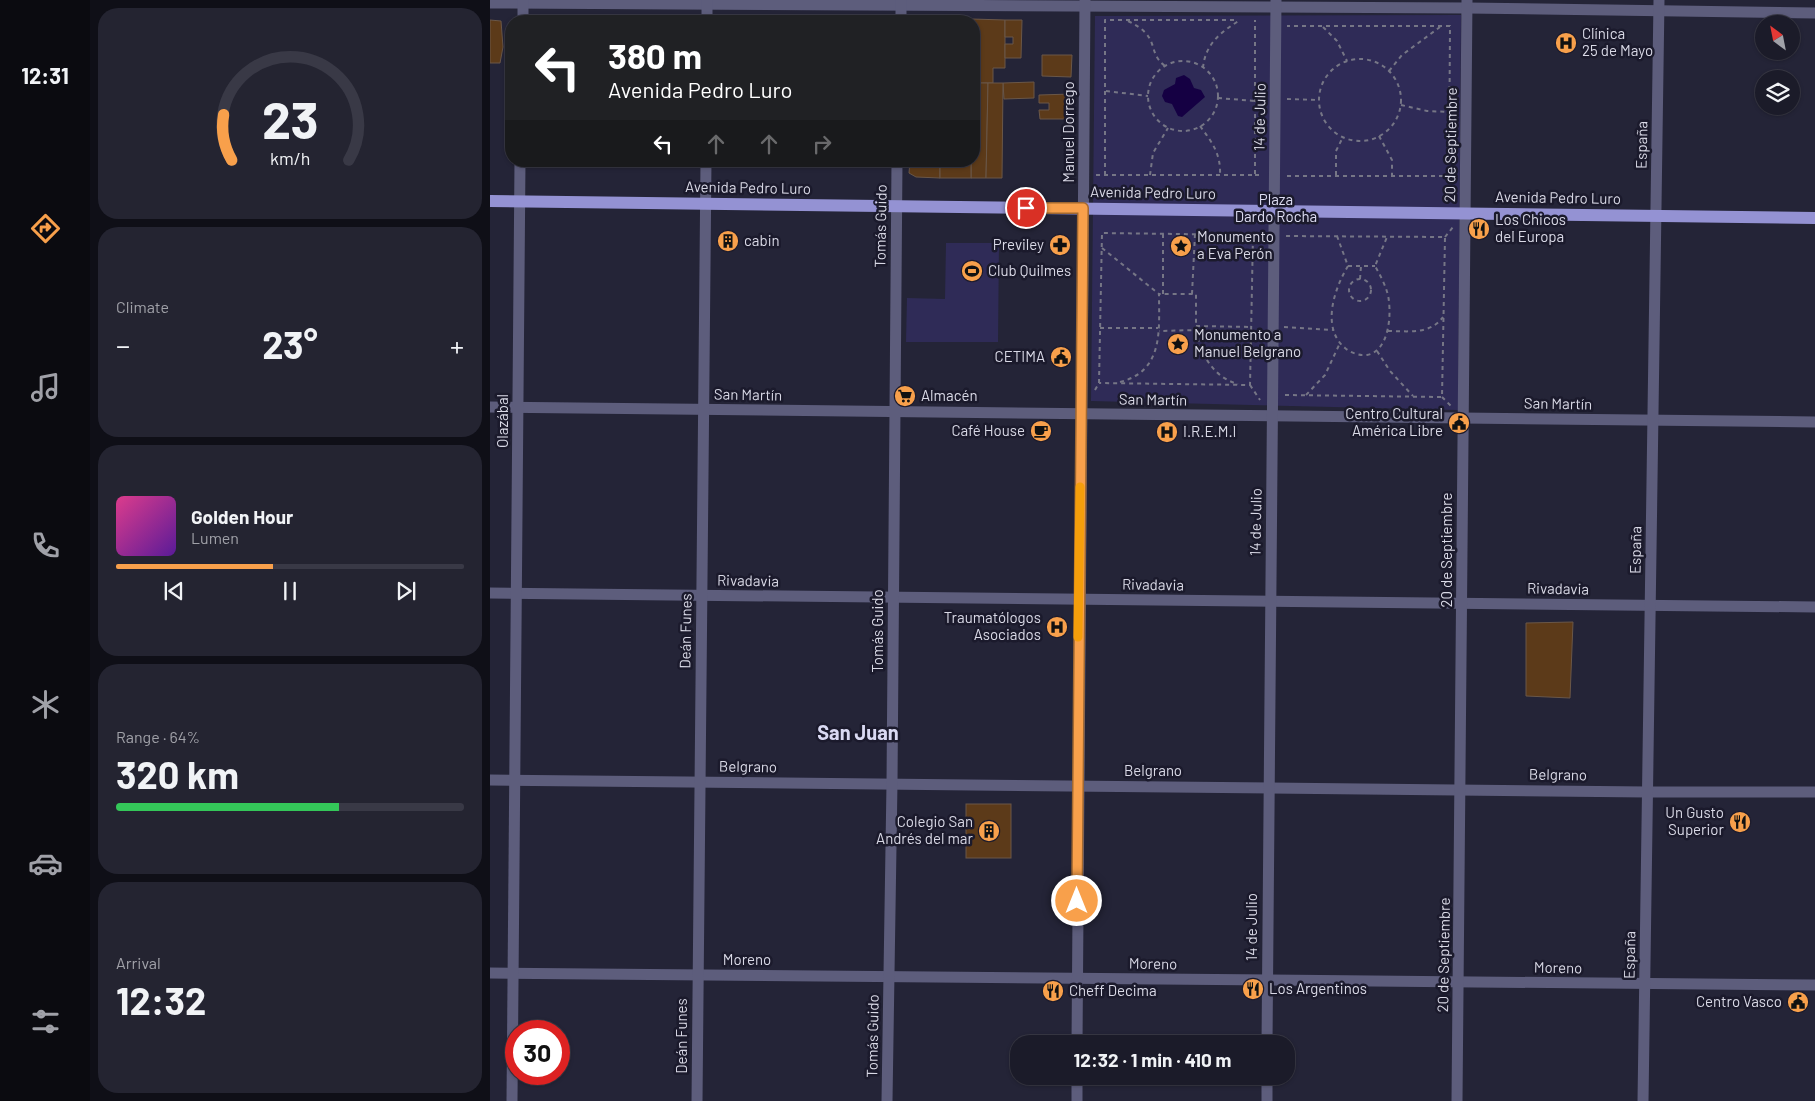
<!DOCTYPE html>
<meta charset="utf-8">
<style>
body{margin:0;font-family:Barlow,sans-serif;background:#242431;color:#f1f3f6;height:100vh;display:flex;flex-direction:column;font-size:19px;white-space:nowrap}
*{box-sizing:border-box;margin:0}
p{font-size:16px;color:#a0a1a8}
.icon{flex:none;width:28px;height:28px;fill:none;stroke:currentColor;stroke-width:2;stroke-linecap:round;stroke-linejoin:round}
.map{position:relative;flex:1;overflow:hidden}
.sheet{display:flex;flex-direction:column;gap:8px;padding:8px;background:#0f0f17;width:400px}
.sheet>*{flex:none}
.guide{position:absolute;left:15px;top:15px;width:475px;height:152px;border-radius:20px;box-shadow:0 1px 4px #0004,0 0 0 1px #393946;background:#202124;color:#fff;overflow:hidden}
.needle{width:32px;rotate:328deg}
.tools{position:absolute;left:1265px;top:15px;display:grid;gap:10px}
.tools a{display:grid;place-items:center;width:45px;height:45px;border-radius:50%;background:#1b1b29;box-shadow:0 1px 4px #0004,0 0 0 1px #393946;font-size:25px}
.speed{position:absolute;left:15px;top:1020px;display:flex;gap:10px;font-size:25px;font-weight:700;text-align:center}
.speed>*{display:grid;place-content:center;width:65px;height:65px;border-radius:50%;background:#1b1b29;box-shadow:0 1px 4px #0004,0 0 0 1px #393946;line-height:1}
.speed .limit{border:8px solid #d22;background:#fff;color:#111}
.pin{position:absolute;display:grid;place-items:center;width:42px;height:42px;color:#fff;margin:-21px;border:2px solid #fff;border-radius:50%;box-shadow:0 1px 5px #0007}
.me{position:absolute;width:55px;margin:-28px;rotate:0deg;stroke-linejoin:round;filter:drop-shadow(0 0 4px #0008)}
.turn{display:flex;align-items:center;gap:18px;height:105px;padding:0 20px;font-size:22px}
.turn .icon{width:65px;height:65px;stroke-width:2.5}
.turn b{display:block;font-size:35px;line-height:42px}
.lanes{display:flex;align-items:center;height:48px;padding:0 20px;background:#0003;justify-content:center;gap:25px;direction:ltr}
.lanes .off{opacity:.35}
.big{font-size:38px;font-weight:700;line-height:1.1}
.sheet .card{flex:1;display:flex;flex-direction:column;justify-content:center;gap:8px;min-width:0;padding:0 18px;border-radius:20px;background:#242431}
.sheet .dial{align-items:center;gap:0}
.dial svg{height:130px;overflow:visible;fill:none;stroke:#393946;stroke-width:7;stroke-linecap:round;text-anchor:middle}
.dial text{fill:#f1f3f6;stroke:none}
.song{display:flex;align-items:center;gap:15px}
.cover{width:60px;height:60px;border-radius:8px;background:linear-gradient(135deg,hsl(330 70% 55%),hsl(270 70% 35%))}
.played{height:5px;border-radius:2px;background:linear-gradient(90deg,#f8a04b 45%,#393946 45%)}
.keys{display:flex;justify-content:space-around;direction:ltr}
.heat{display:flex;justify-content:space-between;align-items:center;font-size:28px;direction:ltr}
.charge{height:8px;border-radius:4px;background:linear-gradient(90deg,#34c759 64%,#393946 0)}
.trip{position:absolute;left:520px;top:1035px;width:285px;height:50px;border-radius:20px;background:#1b1b29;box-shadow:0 1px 4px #0004,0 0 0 1px #393946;font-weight:700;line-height:50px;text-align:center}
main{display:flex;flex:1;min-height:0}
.tab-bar{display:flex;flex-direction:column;width:90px;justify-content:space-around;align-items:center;background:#0b0b10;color:#a0a1a8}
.tab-bar .icon{width:35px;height:35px}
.tab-bar .on{color:#f8a04b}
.tab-bar b{font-size:22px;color:#f1f3f6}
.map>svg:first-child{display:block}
</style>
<main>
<nav class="tab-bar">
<b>12:31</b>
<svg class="icon on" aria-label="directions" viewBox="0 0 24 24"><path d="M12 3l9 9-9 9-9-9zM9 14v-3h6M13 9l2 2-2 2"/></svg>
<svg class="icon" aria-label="music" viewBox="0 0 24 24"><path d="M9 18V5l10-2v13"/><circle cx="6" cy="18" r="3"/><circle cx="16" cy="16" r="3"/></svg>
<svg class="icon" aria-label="phone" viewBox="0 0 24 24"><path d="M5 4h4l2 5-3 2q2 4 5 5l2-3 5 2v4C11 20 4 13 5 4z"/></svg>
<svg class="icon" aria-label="climate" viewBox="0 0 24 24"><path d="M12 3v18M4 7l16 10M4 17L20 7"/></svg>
<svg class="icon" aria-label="car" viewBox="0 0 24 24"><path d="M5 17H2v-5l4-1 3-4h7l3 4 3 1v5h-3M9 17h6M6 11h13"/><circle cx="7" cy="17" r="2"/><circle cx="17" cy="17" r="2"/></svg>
<svg class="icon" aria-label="filters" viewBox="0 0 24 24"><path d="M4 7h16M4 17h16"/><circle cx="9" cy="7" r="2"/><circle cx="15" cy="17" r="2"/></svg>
</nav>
<section class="sheet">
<div class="card dial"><svg viewBox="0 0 100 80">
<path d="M14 69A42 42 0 1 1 86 69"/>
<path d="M14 69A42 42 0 0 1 9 41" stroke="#f8a04b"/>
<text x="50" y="56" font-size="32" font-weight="700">23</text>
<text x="50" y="72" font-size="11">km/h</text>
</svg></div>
<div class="card"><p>Climate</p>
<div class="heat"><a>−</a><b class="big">23°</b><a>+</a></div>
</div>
<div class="card">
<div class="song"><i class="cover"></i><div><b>Golden Hour</b><p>Lumen</p></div></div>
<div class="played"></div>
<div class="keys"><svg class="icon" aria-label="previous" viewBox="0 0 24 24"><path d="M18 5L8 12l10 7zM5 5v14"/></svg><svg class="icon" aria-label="pause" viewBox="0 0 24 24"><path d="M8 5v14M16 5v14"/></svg><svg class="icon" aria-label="next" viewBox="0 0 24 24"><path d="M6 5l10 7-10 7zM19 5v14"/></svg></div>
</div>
<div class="card"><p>Range · 64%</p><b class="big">320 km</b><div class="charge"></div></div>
<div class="card"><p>Arrival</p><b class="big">12:32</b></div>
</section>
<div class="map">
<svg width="1325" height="1101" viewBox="0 0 1325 1101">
<rect width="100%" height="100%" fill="#242437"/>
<g fill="#2f2b57">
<polygon points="971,15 968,410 601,401 605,16"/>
<polygon points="456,243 509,243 508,342 416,342 417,298 455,299"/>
</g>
<polygon fill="#150043" points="694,75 700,79 704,88 711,90 715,97 692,117 688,116 682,104 675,102 672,96 674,90 685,84 686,78"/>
<g fill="#5c3a19" stroke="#6a5748">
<polygon points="482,19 515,20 515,68 503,68 503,83 484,83"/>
<polygon points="0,20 11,21 13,47 10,63 0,63"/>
<polygon points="515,20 532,20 531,58 515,58 515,44 523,44 523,37 515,37"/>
<polygon points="552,55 582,55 581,77 552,76"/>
<polygon points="544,82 544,98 514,99 513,83"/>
<polygon points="484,83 498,83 496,178 481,178 481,161 484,161"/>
<polygon points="498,83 513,83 512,178 496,178"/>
<polygon points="581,94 581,119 550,119 549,110 559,110 559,103 549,103 549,95"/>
<polygon points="420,161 450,161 450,178 426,177 419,173"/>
<rect x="450" y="161" width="31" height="17"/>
<polygon points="237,231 248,244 239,251 229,238"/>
<polygon points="1083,622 1080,698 1036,696 1036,623"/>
<rect x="476" y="804" width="45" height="54"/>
</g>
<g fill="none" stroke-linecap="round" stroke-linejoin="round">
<g stroke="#767686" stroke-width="2" stroke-dasharray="4 4" stroke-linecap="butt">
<path d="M638,21C672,37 656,52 675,66"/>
<polyline points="833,27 847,41 857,61"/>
<circle cx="870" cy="100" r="41"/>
<circle cx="693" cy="96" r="35"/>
<path d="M713,68C715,44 731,32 750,20"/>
<polyline points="899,71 912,55 950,27"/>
<polyline points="616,91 658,96"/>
<polyline points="728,98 765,101"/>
<polyline points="797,99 829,100"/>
<polyline points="911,105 937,111 960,112"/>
<path d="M710,126C722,142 731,154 730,175"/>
<polyline points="889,136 902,160 902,175"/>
<polyline points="606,175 765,175 765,20"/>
<polyline points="615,175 615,20 745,20"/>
<polyline points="660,175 663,153 678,128"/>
<polyline points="765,175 772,175"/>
<polyline points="846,175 846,151 853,137"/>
<polyline points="797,176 959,176 960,26 797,26"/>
<polyline points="763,235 773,235"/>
<path d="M847,236L858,266C844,289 831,328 855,348C861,353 870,356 877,355C898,351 901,319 899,302C898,289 891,277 885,266L897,237"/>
<polyline points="955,237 963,227"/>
<polyline points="612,248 669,294"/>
<polyline points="858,266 885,266"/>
<polyline points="870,279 871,266"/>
<circle cx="870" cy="290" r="11"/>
<polyline points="673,294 673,234"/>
<polyline points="702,294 705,234"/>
<polyline points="706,326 761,327"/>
<polyline points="794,327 844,330"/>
<polyline points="610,328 668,328"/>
<path d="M706,330C710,354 724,378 748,384"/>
<path d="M898,331C918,331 940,335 953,317"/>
<polyline points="887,351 900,371 923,396"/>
<path d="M630,382C674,371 669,330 669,294H706V330L669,331"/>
<polyline points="760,385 770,400"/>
<polyline points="605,390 609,383 612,233 763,235 760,385 609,383"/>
<polyline points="795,395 952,397 955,237 796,236"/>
<polyline points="816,395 835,375 850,343"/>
<polyline points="952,397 961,406"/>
</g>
<g stroke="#5d5d7c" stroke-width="11">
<polyline points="0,3 977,8 1325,13"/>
<polyline points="33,21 33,0"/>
<polyline points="217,21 217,0"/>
<polyline points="411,21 411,0"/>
<polyline points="0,407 1325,422"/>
<polyline points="0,593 1325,607"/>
<polyline points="0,780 1157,792 1325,792"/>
<polyline points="0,973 1325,985"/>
<polyline points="587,1044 595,1"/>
<polyline points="777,1044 786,0"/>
<polyline points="777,1076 777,1101"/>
<polyline points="22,1101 30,161"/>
<polyline points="207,1101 216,161"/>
<polyline points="397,1101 402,783 407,161"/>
<polyline points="587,1101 587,1076"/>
<polyline points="967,1101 977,0"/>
<polyline points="1153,1101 1169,0"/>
</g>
<polyline stroke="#9492d3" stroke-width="12" points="0,201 1325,218"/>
</g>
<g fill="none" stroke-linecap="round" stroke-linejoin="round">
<g stroke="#a16831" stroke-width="12">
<polyline id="route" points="536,208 593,208 587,901"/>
</g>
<use href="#route" stroke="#f8a04b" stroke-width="9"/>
<polyline stroke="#f59e0b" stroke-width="9" points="588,637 590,487"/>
</g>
<defs>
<g id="hospital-disc" transform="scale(1.125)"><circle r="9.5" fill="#f8a04b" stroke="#1b1a2c"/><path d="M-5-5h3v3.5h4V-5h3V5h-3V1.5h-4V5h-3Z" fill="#111"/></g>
<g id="restaurant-disc" transform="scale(1.125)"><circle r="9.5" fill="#f8a04b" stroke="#1b1a2c"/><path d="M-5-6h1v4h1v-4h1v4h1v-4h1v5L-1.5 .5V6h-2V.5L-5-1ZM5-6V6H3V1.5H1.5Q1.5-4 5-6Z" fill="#111"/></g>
<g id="building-disc" transform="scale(1.125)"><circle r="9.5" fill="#f8a04b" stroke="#1b1a2c"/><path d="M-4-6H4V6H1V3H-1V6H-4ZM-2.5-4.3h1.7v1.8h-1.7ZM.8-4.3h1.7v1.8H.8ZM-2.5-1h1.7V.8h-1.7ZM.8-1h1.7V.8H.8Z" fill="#111"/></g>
<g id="pharmacy-disc" transform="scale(1.125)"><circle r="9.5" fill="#f8a04b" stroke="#1b1a2c"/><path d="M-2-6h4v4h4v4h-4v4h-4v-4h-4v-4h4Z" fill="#111"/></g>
<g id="sight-disc" transform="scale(1.125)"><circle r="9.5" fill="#f8a04b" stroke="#1b1a2c"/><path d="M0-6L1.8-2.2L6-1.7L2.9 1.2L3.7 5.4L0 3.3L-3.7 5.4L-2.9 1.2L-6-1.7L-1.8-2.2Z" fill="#111"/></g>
<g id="stadium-disc" transform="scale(1.125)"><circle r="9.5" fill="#f8a04b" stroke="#1b1a2c"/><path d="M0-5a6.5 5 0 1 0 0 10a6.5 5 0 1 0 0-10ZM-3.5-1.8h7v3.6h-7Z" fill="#111"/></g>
<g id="civic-disc" transform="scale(1.125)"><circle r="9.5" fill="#f8a04b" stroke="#1b1a2c"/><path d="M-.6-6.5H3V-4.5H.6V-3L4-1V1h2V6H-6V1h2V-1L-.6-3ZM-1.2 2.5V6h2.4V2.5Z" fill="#111"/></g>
<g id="supermarket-disc" transform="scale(1.125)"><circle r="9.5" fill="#f8a04b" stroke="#1b1a2c"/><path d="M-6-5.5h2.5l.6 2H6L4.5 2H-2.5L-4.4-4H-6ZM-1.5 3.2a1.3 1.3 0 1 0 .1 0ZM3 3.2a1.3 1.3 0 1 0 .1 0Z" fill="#111"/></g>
<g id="cafe-disc" transform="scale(1.125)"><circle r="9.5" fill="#f8a04b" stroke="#1b1a2c"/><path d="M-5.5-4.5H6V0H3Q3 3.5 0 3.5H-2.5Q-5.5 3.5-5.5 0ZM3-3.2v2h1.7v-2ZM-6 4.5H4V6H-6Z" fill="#111"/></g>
</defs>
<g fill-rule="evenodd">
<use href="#hospital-disc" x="1076" y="43"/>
<use href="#restaurant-disc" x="989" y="229"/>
<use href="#building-disc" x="238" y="241"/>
<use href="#pharmacy-disc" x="570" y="245"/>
<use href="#sight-disc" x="691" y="246"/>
<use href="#stadium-disc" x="482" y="271"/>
<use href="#sight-disc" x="688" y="344"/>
<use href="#civic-disc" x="571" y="357"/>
<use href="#supermarket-disc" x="415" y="396"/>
<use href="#civic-disc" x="969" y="423"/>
<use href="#cafe-disc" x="551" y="431"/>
<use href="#hospital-disc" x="677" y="432"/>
<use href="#hospital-disc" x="567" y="627"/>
<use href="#restaurant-disc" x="1250" y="822"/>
<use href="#building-disc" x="499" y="831"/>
<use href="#restaurant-disc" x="763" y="989"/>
<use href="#restaurant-disc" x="563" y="991"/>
<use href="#civic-disc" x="1308" y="1002"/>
</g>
<g text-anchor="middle" stroke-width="5" stroke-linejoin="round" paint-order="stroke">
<g font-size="15" fill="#d9d9e6" stroke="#1b1a2c" text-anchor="start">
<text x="1092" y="39">Clínica<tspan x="1092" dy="17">25 de Mayo</tspan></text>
<text x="1005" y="225">Los Chicos<tspan x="1005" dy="17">del Europa</tspan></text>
<text x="707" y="242">Monumento<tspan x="707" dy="17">a Eva Perón</tspan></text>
<text x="254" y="246">cabin</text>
<text x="554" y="250" text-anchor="end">Previley</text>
<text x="498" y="276">Club Quilmes</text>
<text x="704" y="340">Monumento a<tspan x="704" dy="17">Manuel Belgrano</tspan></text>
<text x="555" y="362" text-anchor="end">CETIMA</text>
<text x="431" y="401">Almacén</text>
<text x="953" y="419" text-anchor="end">Centro Cultural<tspan x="953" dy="17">América Libre</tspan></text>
<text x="535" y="436" text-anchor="end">Café House</text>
<text x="693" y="437">I.R.E.M.I</text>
<text x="551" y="623" text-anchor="end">Traumatólogos<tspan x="551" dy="17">Asociados</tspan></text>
<text x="1234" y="818" text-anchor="end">Un Gusto<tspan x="1234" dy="17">Superior</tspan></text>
<text x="483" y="827" text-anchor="end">Colegio San<tspan x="483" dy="17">Andrés del mar</tspan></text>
<text x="779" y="994">Los Argentinos</text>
<text x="579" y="996">Cheff Decima</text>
<text x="1292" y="1007" text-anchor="end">Centro Vasco</text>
</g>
<g font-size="15" fill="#d9d9e6" stroke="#1b1a2c">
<text transform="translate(770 117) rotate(-89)" y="5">14 de Julio</text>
<text transform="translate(579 132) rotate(-90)" y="5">Manuel Dorrego</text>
<text transform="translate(961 145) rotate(-89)" y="5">20 de Septiembre</text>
<text transform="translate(1152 145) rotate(-89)" y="5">España</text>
<text transform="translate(258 188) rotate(1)" y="5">Avenida Pedro Luro</text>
<text transform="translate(663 193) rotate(1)" y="5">Avenida Pedro Luro</text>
<text transform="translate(1068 198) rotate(1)" y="5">Avenida Pedro Luro</text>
<text transform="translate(391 226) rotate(-89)" y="5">Tomás Guido</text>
<text transform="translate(258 395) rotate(1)" y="5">San Martín</text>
<text transform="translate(663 400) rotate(1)" y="5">San Martín</text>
<text transform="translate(1068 404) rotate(1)" y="5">San Martín</text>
<text transform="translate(13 421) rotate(-90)" y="5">Olazábal</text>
<text transform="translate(766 522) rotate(-89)" y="5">14 de Julio</text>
<text transform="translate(957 550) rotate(-90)" y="5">20 de Septiembre</text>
<text transform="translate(1146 550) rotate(-89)" y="5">España</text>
<text transform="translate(258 581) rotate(1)" y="5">Rivadavia</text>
<text transform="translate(663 585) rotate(1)" y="5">Rivadavia</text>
<text transform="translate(1068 589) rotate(1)" y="5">Rivadavia</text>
<text transform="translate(196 631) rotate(-89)" y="5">Deán Funes</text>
<text transform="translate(388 631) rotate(-90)" y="5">Tomás Guido</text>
<text transform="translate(258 767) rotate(1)" y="5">Belgrano</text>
<text x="663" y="776">Belgrano</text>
<text transform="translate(1068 775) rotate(1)" y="5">Belgrano</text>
<text transform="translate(762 927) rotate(-90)" y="5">14 de Julio</text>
<text transform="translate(954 955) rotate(-89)" y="5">20 de Septiembre</text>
<text transform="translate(1140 955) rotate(-89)" y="5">España</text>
<text x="257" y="965">Moreno</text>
<text transform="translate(663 964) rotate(1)" y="5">Moreno</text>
<text transform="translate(1068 968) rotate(1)" y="5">Moreno</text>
<text transform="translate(192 1036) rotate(-90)" y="5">Deán Funes</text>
<text transform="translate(383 1036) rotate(-89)" y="5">Tomás Guido</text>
</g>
<g font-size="15" fill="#dedef3" stroke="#1b1a2c">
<text x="786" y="205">Plaza<tspan x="786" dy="17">Dardo Rocha</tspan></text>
</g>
<g font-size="20" font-weight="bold" fill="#d9d9f2" stroke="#1b1a2c">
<text x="368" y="740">San Juan</text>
</g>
</g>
</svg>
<div class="tools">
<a><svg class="needle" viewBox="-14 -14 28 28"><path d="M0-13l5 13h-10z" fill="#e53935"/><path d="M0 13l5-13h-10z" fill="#a0a1a8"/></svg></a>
<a><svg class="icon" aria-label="layers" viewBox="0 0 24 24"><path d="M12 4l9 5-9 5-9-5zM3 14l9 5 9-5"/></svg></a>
</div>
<div class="speed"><div class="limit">30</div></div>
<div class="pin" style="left:536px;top:208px;background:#d93025"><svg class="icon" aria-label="arrive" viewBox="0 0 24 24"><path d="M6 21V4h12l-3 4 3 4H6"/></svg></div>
<svg class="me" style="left:587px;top:901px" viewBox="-20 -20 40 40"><circle r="17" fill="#f8a04b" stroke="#fff" stroke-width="3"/><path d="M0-11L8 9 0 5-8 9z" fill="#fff"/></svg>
<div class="trip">12:32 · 1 min · 410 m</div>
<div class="guide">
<div class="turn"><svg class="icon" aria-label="left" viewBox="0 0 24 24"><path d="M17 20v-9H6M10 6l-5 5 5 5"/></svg><div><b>380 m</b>Avenida Pedro Luro</div></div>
<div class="lanes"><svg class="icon" aria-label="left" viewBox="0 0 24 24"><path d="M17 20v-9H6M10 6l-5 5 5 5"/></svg><svg class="icon off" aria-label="ahead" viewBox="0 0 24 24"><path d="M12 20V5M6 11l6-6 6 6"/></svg><svg class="icon off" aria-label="ahead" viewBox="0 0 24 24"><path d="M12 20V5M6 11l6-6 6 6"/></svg><svg class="icon off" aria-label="right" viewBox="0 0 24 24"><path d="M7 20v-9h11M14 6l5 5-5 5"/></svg></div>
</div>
</div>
</main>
